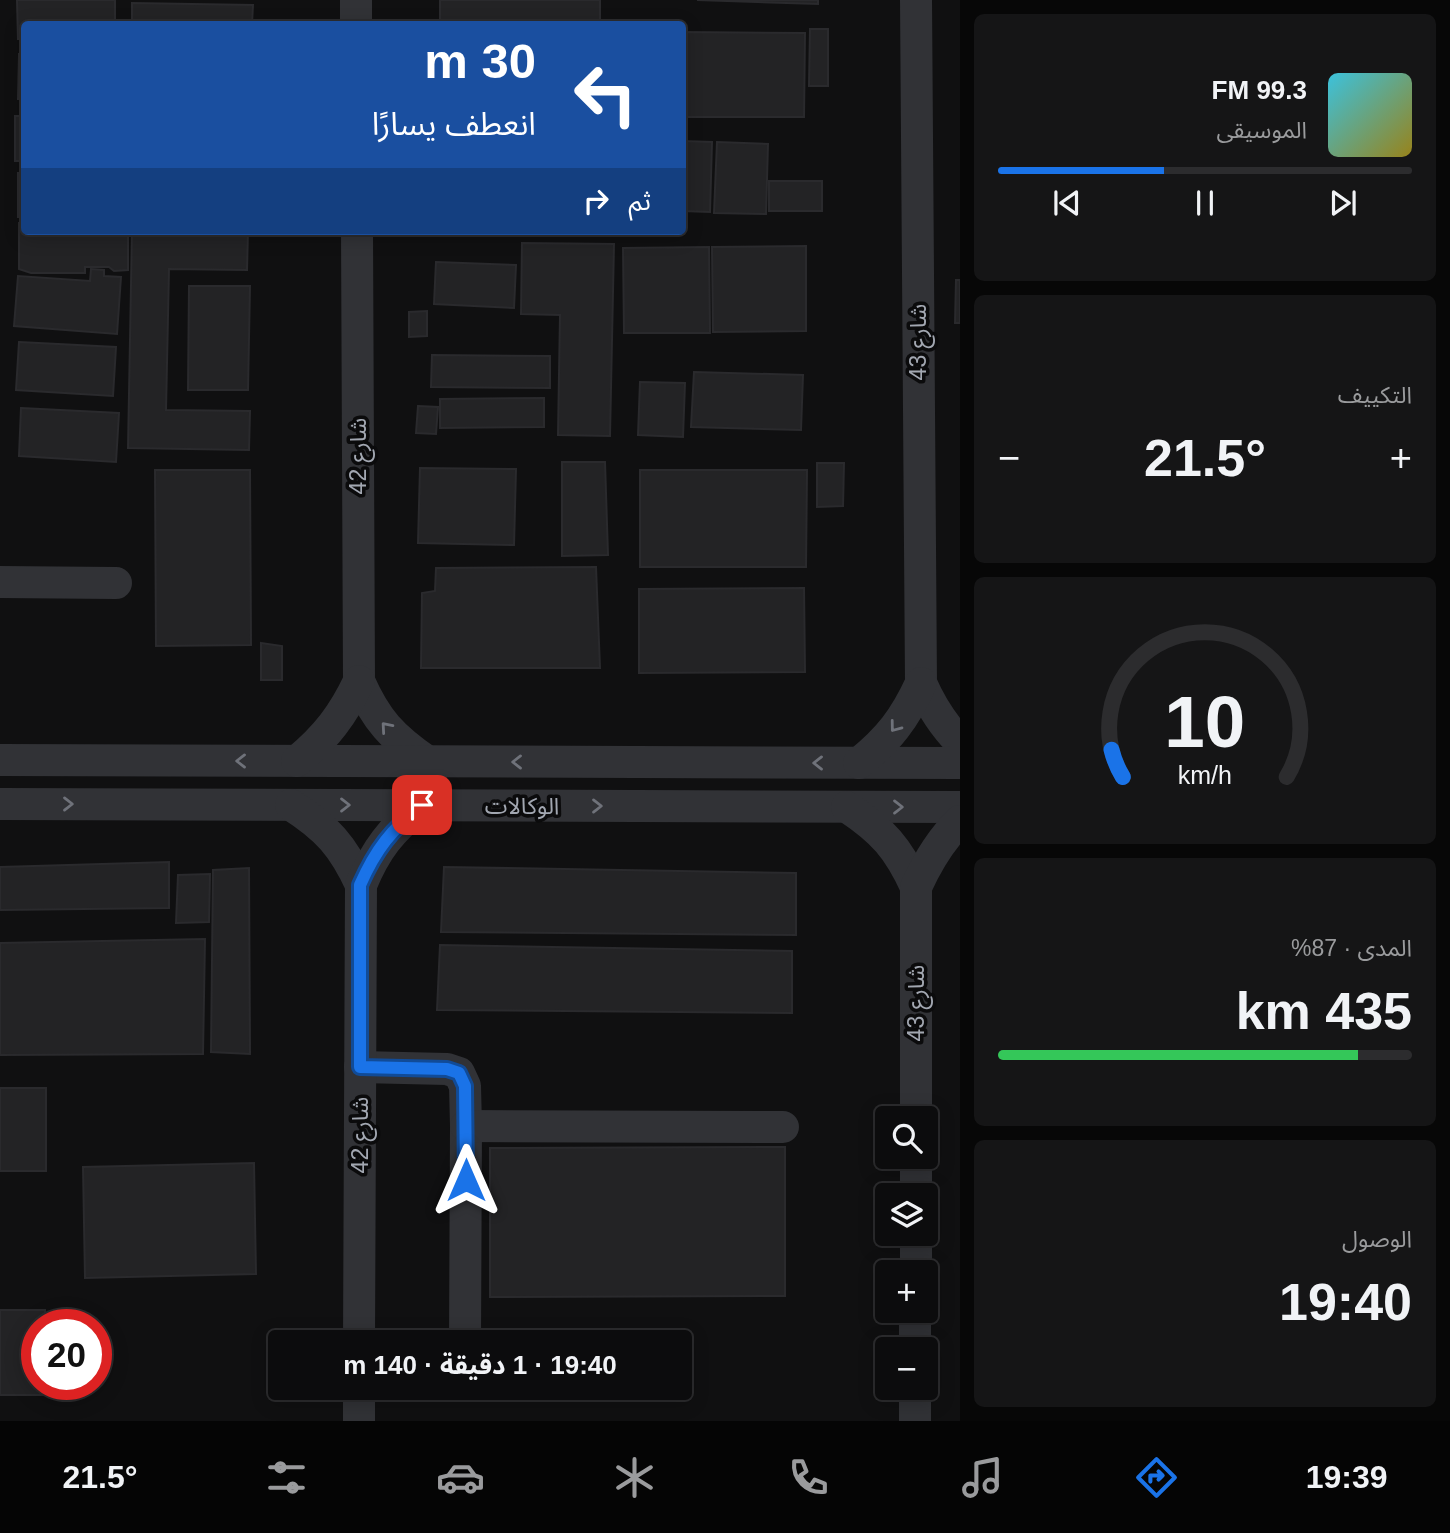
<!DOCTYPE html>
<html lang="ar">
<meta charset="utf-8">
<style>
body{margin:0;font-family:Helvetica,"Noto Sans Arabic",sans-serif;background:#151516;color:#f1f3f6;direction:rtl;height:100vh;display:flex;flex-direction:column;font-size:26px;white-space:nowrap}
*{box-sizing:border-box;margin:0}
p{font-size:23px;color:#9a9b9d}
.icon{flex:none;width:38px;height:38px;fill:none;stroke:currentColor;stroke-width:2;stroke-linecap:round;stroke-linejoin:round}
.map{position:relative;flex:1;overflow:hidden;direction:ltr}
.panel{display:flex;flex-direction:column;gap:14px;padding:14px;background:#070707;width:490px}
.panel>*{flex:none}
.guide{position:absolute;left:21px;top:21px;width:665px;height:214px;border-radius:7px;box-shadow:0 4px 18px #0003,0 0 0 2px #2c2c2e;direction:rtl;background:#1a4fa0;color:#fff;overflow:hidden}
.fabs{position:absolute;left:875px;top:1106px;display:grid;gap:14px}
.fabs a{display:grid;place-items:center;width:63px;height:63px;border-radius:7px;background:#0c0c0d;box-shadow:0 4px 18px #0003,0 0 0 2px #2c2c2e;font-size:35px}
.speed{position:absolute;left:21px;top:1309px;display:flex;gap:14px;font-size:35px;font-weight:700;text-align:center}
.speed>*{display:grid;place-content:center;width:91px;height:91px;border-radius:50%;background:#0c0c0d;box-shadow:0 4px 18px #0003,0 0 0 2px #2c2c2e;line-height:1}
.speed .limit{border:10px solid #d22;background:#fff;color:#111}
.pin{position:absolute;display:grid;place-items:center;width:60px;height:60px;color:#fff;margin:-30px;border-radius:14px;box-shadow:0 4px 10px #0006}
.me{position:absolute;width:77px;margin:-38px;rotate:0deg;stroke-linejoin:round;filter:drop-shadow(0 0 5px #0008)}
.turn{display:flex;align-items:center;gap:24px;height:147px;padding:0 35px;font-size:32px}
.turn .icon{width:91px;height:91px;stroke-width:2.5}
.turn b{display:block;font-size:49px;line-height:60px}
.then{display:flex;align-items:center;height:66px;padding:0 35px;background:#0003;gap:14px;font-size:26px}
.big{font-size:52px;font-weight:700;line-height:1.1}
.panel .widget{flex:1;display:flex;flex-direction:column;justify-content:center;gap:10px;min-width:0;padding:0 24px;border-radius:10px;background:#151516}
.panel .dial{align-items:center;gap:0}
.dial svg{height:182px;overflow:visible;fill:none;stroke:#2c2c2e;stroke-width:7;stroke-linecap:round;text-anchor:middle}
.dial text{fill:#f1f3f6;stroke:none}
.song{display:flex;align-items:center;gap:21px}
.cover{width:84px;height:84px;border-radius:10px;background:linear-gradient(135deg,hsl(190 70% 55%),hsl(50 70% 35%))}
.played{height:7px;border-radius:4px;background:linear-gradient(90deg,#1a73e8 40%,#2c2c2e 40%)}
.keys{display:flex;justify-content:space-around;direction:ltr}
.heat{display:flex;justify-content:space-between;align-items:center;font-size:38px;direction:ltr}
.charge{height:10px;border-radius:5px;background:linear-gradient(90deg,#34c759 87%,#2c2c2e 0)}
.trip{position:absolute;left:268px;top:1330px;width:424px;height:70px;border-radius:7px;background:#0c0c0d;box-shadow:0 4px 18px #0003,0 0 0 2px #2c2c2e;font-weight:700;line-height:70px;text-align:center;direction:rtl}
.dock{display:flex;height:112px;justify-content:space-around;align-items:center;background:#050505;color:#9a9b9d}
.dock .icon{width:49px;height:49px}
.dock .active{color:#1a73e8}
.dock b{font-size:32px;color:#f1f3f6}
main{display:flex;flex:1;min-height:0}
.map>svg:first-child{display:block}
</style>
<main>
<section class="panel">
<div class="widget">
<div class="song"><i class="cover"></i><div><b>99.3 FM</b><p>الموسيقى</p></div></div>
<div class="played"></div>
<div class="keys"><svg class="icon" aria-label="previous" viewBox="0 0 24 24"><path d="M18 5L8 12l10 7zM5 5v14"/></svg><svg class="icon" aria-label="pause" viewBox="0 0 24 24"><path d="M8 5v14M16 5v14"/></svg><svg class="icon" aria-label="next" viewBox="0 0 24 24"><path d="M6 5l10 7-10 7zM19 5v14"/></svg></div>
</div>
<div class="widget"><p>التكييف</p>
<div class="heat"><a>−</a><b class="big">21.5°</b><a>+</a></div>
</div>
<div class="widget dial"><svg viewBox="0 0 100 80">
<path d="M14 69A42 42 0 1 1 86 69"/>
<path d="M14 69A42 42 0 0 1 9 57" stroke="#1a73e8"/>
<text x="50" y="56" font-size="32" font-weight="700">10</text>
<text x="50" y="72" font-size="11">km/h</text>
</svg></div>
<div class="widget"><p>المدى · 87%</p><b class="big">435 km</b><div class="charge"></div></div>
<div class="widget"><p>الوصول</p><b class="big">19:40</b></div>
</section>
<div class="map">
<svg width="960" height="1421" viewBox="0 0 960 1421">
<rect width="100%" height="100%" fill="#101011"/>
<g fill="#232325" stroke="#2a2a2d" stroke-width="2">
<polygon points="17,0 115,0 115,24 24,24 24,39 18,39"/>
<rect x="440" y="0" width="160" height="24"/>
<polygon points="697,0 818,0 818,4"/>
<polygon points="132,3 253,5 252,24 132,24"/>
<polygon points="810,29 828,29 828,86 809,86"/>
<polygon points="682,32 805,33 804,117 682,117"/>
<polygon points="19,54 24,54 24,99 18,99"/>
<rect x="15" y="116" width="9" height="45"/>
<polygon points="682,141 712,142 710,212 682,211"/>
<polygon points="717,142 768,144 766,214 714,213"/>
<rect x="18" y="173" width="6" height="44"/>
<rect x="769" y="181" width="53" height="30"/>
<polygon points="19,223 24,223 24,231 128,231 128,270 114,271 109,267 85,267 85,273 31,273 19,269"/>
<polygon points="132,231 248,231 247,270 169,269 166,410 250,411 249,450 128,448"/>
<polygon points="522,243 614,244 610,436 558,435 560,315 521,314"/>
<polygon points="806,246 806,331 713,332 712,247"/>
<polygon points="709,247 710,333 624,333 623,248"/>
<polygon points="436,262 516,265 514,308 434,304"/>
<polygon points="91,269 104,270 104,276 121,277 117,334 14,326 18,276 90,281"/>
<polygon points="956,280 960,280 960,323 955,323"/>
<polygon points="189,286 250,286 248,390 188,390"/>
<polygon points="427,311 427,336 409,337 409,312"/>
<polygon points="19,342 116,347 113,396 16,390"/>
<polygon points="432,355 550,356 550,388 431,387"/>
<polygon points="694,372 803,375 801,430 691,427"/>
<polygon points="640,382 685,383 683,437 638,435"/>
<polygon points="544,398 544,427 440,428 440,399"/>
<polygon points="418,406 438,407 436,434 416,433"/>
<polygon points="21,408 119,413 116,462 19,456"/>
<polygon points="562,462 605,462 608,555 562,556"/>
<polygon points="817,463 844,463 843,506 817,507"/>
<polygon points="420,468 516,469 514,545 418,543"/>
<polygon points="155,470 250,470 251,645 156,646"/>
<polygon points="640,470 807,470 806,567 640,567"/>
<polygon points="596,567 600,668 421,668 422,593 435,591 436,568"/>
<polygon points="804,588 805,672 639,673 639,589"/>
<polygon points="261,643 282,646 282,680 261,680"/>
<polygon points="169,862 169,908 0,910 0,867"/>
<polygon points="444,867 796,873 796,935 441,932"/>
<polygon points="249,868 250,1054 211,1052 213,870"/>
<polygon points="210,874 209,922 176,923 178,875"/>
<polygon points="205,939 203,1054 0,1055 0,943"/>
<polygon points="440,945 792,951 792,1013 437,1010"/>
<rect x="0" y="1088" width="46" height="83"/>
<polygon points="785,1147 785,1296 490,1297 490,1148"/>
<polygon points="254,1163 256,1274 85,1278 83,1167"/>
<polygon points="0,1310 45,1310 45,1325 37,1325 37,1384 45,1384 45,1395 0,1395"/>
</g>
<g fill="none" stroke-linecap="round" stroke-linejoin="round">
<g stroke="#313236" stroke-width="32">
<polyline points="356,0 356,24"/>
<path d="M916,0L921,683C931,706 942,724 960,742"/>
<path d="M357,231L359,681C376,720 392,737 428,762"/>
<polyline points="0,582 116,583"/>
<polyline points="0,760 960,763"/>
<path d="M297,761C326,737 343,715 359,681"/>
<path d="M859,763C889,739 905,718 921,683"/>
<polyline points="0,804 960,807"/>
<path d="M291,805C327,828 343,846 361,885"/>
<path d="M847,807C883,831 898,848 916,887"/>
<polyline points="360,1067 447,1069 459,1073 465,1086 466,1126 465,1342"/>
<path d="M916,1118V887C927,863 940,840 960,821"/>
<polyline points="466,1126 783,1127"/>
<polyline points="916,1195 916,1157"/>
<polyline points="916,1272 916,1234"/>
<path d="M359,1342L361,885C376,849 391,830 422,805"/>
<polyline points="915,1349 915,1311"/>
<polyline points="359,1421 359,1388"/>
<polyline points="915,1421 915,1388"/>
</g>
</g>
<defs><path id="oneway-chevron" d="M-2-3.5L2.5 0L-2 3.5" fill="none" stroke-width="1.6" stroke-linecap="round" stroke-linejoin="round" transform="scale(1.75)"/></defs>
<g stroke="#6f727a">
<use href="#oneway-chevron" transform="translate(386 727) rotate(-131)"/>
<use href="#oneway-chevron" transform="translate(895 727) rotate(127)"/>
<use href="#oneway-chevron" transform="translate(241 761) rotate(-180)"/>
<use href="#oneway-chevron" transform="translate(517 762) rotate(-180)"/>
<use href="#oneway-chevron" transform="translate(818 763) rotate(-180)"/>
<use href="#oneway-chevron" transform="translate(68 804)"/>
<use href="#oneway-chevron" transform="translate(345 805)"/>
<use href="#oneway-chevron" transform="translate(597 806)"/>
<use href="#oneway-chevron" transform="translate(898 807)"/>
</g>
<g fill="none" stroke-linecap="round" stroke-linejoin="round">
<g stroke="#114b97" stroke-width="18">
<path id="route" d="M422,805C391,830 376,849 360,885V1067L447,1069L459,1073L465,1086L466,1180"/>
</g>
<use href="#route" stroke="#1a73e8" stroke-width="12"/>
</g>
<g text-anchor="middle" stroke-width="7" stroke-linejoin="round" paint-order="stroke">
<g font-size="23" fill="#a2a7b1" stroke="#0b0b0c">
<text transform="translate(918 342) rotate(-90)" y="8">شارع 43</text>
<text transform="translate(358 456) rotate(-90)" y="8">شارع 42</text>
<text x="522" y="814">الوكالات</text>
<text transform="translate(916 1003) rotate(-90)" y="8">شارع 43</text>
<text transform="translate(360 1135) rotate(-90)" y="8">شارع 42</text>
</g>
</g>
</svg>
<div class="fabs">
<a><svg class="icon" aria-label="search" viewBox="0 0 24 24"><circle cx="10" cy="10" r="6"/><path d="M15 15l6 6"/></svg></a>
<a><svg class="icon" aria-label="layers" viewBox="0 0 24 24"><path d="M12 4l9 5-9 5-9-5zM3 14l9 5 9-5"/></svg></a>
<a>+</a>
<a>−</a>
</div>
<div class="speed"><div class="limit">20</div></div>
<div class="pin" style="left:422px;top:805px;background:#d93025"><svg class="icon" aria-label="arrive" viewBox="0 0 24 24"><path d="M6 21V4h12l-3 4 3 4H6"/></svg></div>
<svg class="me" style="left:466px;top:1180px" viewBox="-20 -20 40 40"><path d="M0-17L14 15 0 8-14 15z" fill="#1a73e8" stroke="#fff" stroke-width="4"/></svg>
<div class="trip">19:40 · 1 دقيقة · 140 m</div>
<div class="guide">
<div class="turn"><svg class="icon" aria-label="left" viewBox="0 0 24 24"><path d="M17 20v-9H6M10 6l-5 5 5 5"/></svg><div><b>30 m</b>انعطف يسارًا</div></div>
<div class="then">ثم<svg class="icon" aria-label="right" viewBox="0 0 24 24"><path d="M7 20v-9h11M14 6l5 5-5 5"/></svg></div>
</div>
</div>
</main>
<nav class="dock">
<b>19:39</b>
<svg class="icon active" aria-label="directions" viewBox="0 0 24 24"><path d="M12 3l9 9-9 9-9-9zM9 14v-3h6M13 9l2 2-2 2"/></svg>
<svg class="icon" aria-label="music" viewBox="0 0 24 24"><path d="M9 18V5l10-2v13"/><circle cx="6" cy="18" r="3"/><circle cx="16" cy="16" r="3"/></svg>
<svg class="icon" aria-label="phone" viewBox="0 0 24 24"><path d="M5 4h4l2 5-3 2q2 4 5 5l2-3 5 2v4C11 20 4 13 5 4z"/></svg>
<svg class="icon" aria-label="climate" viewBox="0 0 24 24"><path d="M12 3v18M4 7l16 10M4 17L20 7"/></svg>
<svg class="icon" aria-label="car" viewBox="0 0 24 24"><path d="M5 17H2v-5l4-1 3-4h7l3 4 3 1v5h-3M9 17h6M6 11h13"/><circle cx="7" cy="17" r="2"/><circle cx="17" cy="17" r="2"/></svg>
<svg class="icon" aria-label="filters" viewBox="0 0 24 24"><path d="M4 7h16M4 17h16"/><circle cx="9" cy="7" r="2"/><circle cx="15" cy="17" r="2"/></svg>
<b>21.5°</b>
</nav>
